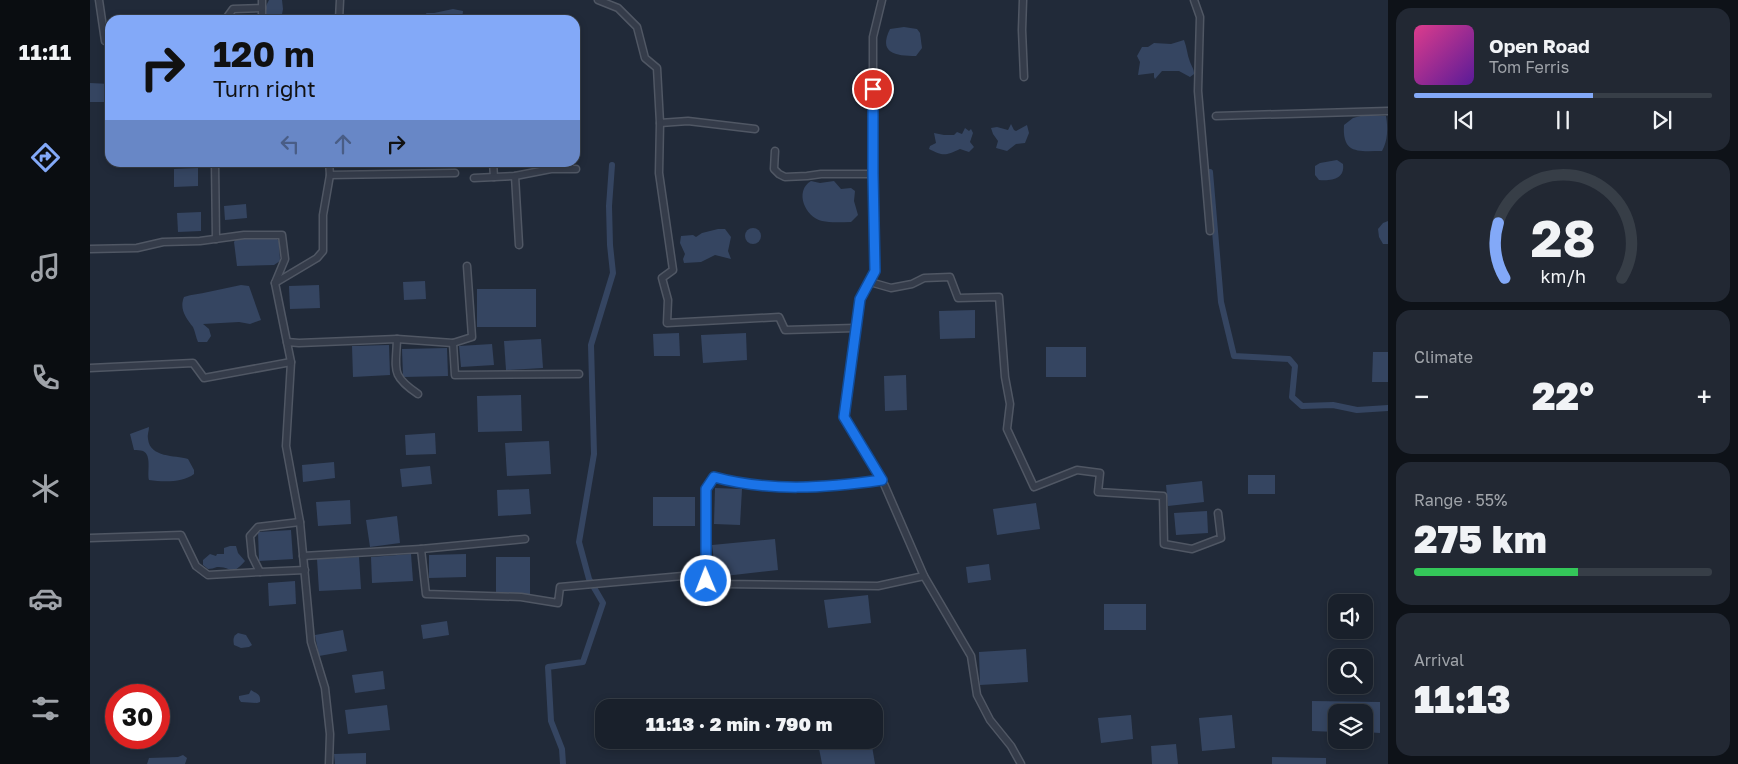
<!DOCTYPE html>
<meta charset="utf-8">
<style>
body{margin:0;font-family:"Golos Text",sans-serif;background:#222833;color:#f1f3f6;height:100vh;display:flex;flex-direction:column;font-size:19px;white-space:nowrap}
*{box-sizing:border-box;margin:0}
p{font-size:16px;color:#9fa3a9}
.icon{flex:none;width:28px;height:28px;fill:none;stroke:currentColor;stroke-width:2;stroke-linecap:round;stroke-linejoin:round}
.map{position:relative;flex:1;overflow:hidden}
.side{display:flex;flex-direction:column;gap:8px;padding:8px;background:#0e1218;width:350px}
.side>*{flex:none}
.top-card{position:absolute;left:15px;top:15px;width:475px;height:152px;border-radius:15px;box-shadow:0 2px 8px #0003,0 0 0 1px #373e47;background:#83a9f8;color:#111;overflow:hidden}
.controls{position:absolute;left:1238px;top:594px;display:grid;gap:10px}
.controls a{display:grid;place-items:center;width:45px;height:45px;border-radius:10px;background:#19202b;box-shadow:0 2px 8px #0003,0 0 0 1px #373e47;font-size:25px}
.speed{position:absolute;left:15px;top:684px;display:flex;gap:10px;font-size:25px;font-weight:700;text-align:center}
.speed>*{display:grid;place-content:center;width:65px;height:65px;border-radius:50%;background:#19202b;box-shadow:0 2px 8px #0003,0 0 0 1px #373e47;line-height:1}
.speed .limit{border:8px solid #d22;background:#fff;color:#111}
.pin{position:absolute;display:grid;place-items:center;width:42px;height:42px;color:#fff;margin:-21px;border:2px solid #fff;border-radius:50%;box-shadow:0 1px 5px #0007}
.me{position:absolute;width:55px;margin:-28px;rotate:359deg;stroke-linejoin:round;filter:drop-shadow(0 0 4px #0008)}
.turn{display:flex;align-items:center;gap:18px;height:105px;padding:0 25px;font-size:22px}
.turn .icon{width:65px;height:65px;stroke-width:2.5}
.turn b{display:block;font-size:35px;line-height:42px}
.lanes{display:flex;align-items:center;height:48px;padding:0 25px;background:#0003;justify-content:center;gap:25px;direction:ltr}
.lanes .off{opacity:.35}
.big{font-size:38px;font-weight:800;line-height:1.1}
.side .tile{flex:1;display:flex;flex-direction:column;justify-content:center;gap:8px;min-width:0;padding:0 18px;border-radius:15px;background:#222833}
.side .dial{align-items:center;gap:0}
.dial svg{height:130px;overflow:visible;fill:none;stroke:#373e47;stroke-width:7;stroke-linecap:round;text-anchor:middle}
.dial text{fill:#f1f3f6;stroke:none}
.song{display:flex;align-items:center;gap:15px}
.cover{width:60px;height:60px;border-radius:8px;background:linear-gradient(135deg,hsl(330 70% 55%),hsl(270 70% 35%))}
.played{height:5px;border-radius:2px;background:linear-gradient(90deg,#83a9f8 60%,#373e47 60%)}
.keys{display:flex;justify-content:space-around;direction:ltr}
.heat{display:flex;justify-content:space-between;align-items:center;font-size:28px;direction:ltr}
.charge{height:8px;border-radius:4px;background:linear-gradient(90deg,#34c759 55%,#373e47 0)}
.trip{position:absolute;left:505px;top:699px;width:288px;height:50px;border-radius:15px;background:#19202b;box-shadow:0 2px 8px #0003,0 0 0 1px #373e47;font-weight:800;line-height:50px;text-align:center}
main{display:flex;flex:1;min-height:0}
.menu{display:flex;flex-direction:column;width:90px;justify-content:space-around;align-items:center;background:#0a0d11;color:#9fa3a9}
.menu .icon{width:35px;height:35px}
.menu .active{color:#83a9f8}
.menu b{font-size:22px;color:#f1f3f6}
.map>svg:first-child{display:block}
</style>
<main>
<nav class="menu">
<b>11:11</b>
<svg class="icon active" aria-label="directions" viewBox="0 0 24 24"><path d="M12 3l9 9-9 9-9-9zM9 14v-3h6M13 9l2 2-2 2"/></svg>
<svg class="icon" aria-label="music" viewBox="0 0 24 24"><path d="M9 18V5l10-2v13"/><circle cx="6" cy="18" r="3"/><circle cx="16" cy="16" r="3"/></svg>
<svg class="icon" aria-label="phone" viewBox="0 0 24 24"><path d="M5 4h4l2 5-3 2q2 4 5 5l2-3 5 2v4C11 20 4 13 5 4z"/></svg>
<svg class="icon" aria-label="climate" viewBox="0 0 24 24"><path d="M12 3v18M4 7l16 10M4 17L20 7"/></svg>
<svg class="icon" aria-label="car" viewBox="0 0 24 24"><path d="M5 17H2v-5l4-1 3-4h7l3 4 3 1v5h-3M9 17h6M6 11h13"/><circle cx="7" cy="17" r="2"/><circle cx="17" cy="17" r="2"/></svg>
<svg class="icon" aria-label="filters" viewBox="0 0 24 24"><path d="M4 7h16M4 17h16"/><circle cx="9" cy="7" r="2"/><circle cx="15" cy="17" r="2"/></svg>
</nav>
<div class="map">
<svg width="1298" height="764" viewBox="0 0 1298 764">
<rect width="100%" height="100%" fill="#212a39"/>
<g fill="#354561">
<polygon points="179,0 192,0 193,9 191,20 174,20 174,10"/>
<polygon points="363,9 373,11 372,20 339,20 336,13 344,13"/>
<path d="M814,27L827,29L830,33L832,48L826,56C805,56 788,53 800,29Z"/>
<path d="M1094,40C1097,47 1097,55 1100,62C1102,67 1104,69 1104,74L1100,77L1089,71H1072L1065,79L1064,77V73L1048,75L1050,62L1047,56L1052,47H1058L1064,43L1081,44Z"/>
<polygon points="0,83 20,84 20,102 0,102"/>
<path d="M1274,115L1296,116C1298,127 1298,141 1292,151C1269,151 1252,155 1254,125L1263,118Z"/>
<polygon points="921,124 924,130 926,131 937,125 939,133 935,143 926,144 917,151 906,148 908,141 903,134 901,128 907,127 918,130"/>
<path d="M875,128L879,131L881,129L883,133L880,142L884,147L879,152L870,149C855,156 853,156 839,149L840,146L846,143L844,133L854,135H864L867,132L872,134Z"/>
<path d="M1247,160L1253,164C1255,179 1242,181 1229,180L1225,175V166L1230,163Z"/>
<polygon points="108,168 108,186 84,187 84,169"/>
<path d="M721,181L730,183L744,181L751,189L761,188L765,191L764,201L768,215L761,222C752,222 741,223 732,221C715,217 704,191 721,181Z"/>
<polygon points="156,204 157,218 135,220 134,206"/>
<polygon points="111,212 111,231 88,232 87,213"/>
<polygon points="1298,221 1298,244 1293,244 1289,237 1288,229 1293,223"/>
<circle cx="663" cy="236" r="8"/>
<polygon points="628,229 635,229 641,237 638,251 641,259 625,255 611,262 594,263 593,259 595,254 590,243 591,236 603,235 606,237 612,233"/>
<polygon points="154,237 185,237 189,241 190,261 184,265 147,266 144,242 146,239"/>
<polygon points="335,281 336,299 314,300 313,282"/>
<path d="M151,285L159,286L171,320L160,324L149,322L113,324L119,329L121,336L117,342H108C106,338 105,331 103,327C96,318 89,309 94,297C102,294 110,294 118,292C129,290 140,287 151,285Z"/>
<polygon points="229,285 230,308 200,309 199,286"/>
<rect x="387" y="289" width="59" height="38"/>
<polygon points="885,310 885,338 850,339 849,311"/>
<polygon points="589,333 590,356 564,356 563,334"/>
<polygon points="656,333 657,360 613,363 611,335"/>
<polygon points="451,339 453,368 416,370 414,341"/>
<polygon points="402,344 404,365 371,367 369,346"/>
<polygon points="299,345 300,375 263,377 262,346"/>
<rect x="956" y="347" width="40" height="30"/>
<polygon points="357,348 358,376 313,377 312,349"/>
<polygon points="1283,352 1298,352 1298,382 1282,382"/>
<polygon points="816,375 817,410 795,411 794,376"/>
<polygon points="431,395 432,431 388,432 387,396"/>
<path d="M59,427C59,431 57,435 58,439C60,458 85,455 98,459L104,470V474C92,483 73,482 59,480C57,472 62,455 53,451C50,450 47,450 44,450L40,434Z"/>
<polygon points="345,433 346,454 316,455 315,435"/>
<polygon points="459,441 461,474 417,476 415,443"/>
<polygon points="244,462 245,478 213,482 212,465"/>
<polygon points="340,466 342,484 312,487 310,469"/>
<rect x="1158" y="475" width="27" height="19"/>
<polygon points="1112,481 1114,502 1078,506 1076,485"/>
<polygon points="625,488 652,489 650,525 624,524"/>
<polygon points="439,489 441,514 408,516 407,490"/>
<rect x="563" y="497" width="42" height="29"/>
<polygon points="260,500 261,524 228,526 226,502"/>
<polygon points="946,503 950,529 907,535 903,509"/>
<polygon points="1117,511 1118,533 1086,535 1084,513"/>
<polygon points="307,516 310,543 280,547 276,520"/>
<polygon points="201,530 203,559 169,561 168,532"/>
<polygon points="685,539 688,570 626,577 622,545"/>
<path d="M140,546H146L148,553L155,561C140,578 142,566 127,567C124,568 121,569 118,569L113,565V560L120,554L126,556L127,554H134V548Z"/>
<polygon points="321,554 323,581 282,583 281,557"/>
<polygon points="376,554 376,577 339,578 339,555"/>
<polygon points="269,557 271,589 229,591 227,559"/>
<rect x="406" y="557" width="34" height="37"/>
<polygon points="899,564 901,580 878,583 876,567"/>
<polygon points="205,581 206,604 179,606 178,583"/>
<polygon points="778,595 781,623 738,628 734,600"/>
<rect x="1014" y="604" width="42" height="26"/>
<polygon points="357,621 359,635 333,639 331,625"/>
<polygon points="253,630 257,651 229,656 225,635"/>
<path d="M148,633L156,635L162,645L159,647L151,648L144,645C143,639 143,636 148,633Z"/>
<polygon points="936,649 938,682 890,685 889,652"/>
<polygon points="293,671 295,689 265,693 262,675"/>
<path d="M161,690C167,694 171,694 170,702L167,703L151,702L149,699V696L159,694Z"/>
<polygon points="1222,701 1290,702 1290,733 1274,732 1274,712 1246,712 1246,732 1222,731"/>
<polygon points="297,705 300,730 258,734 255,710"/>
<polygon points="1041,715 1043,739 1011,743 1008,718"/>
<polygon points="1142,715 1145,748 1112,751 1109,718"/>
<polygon points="746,740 781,740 785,764 732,764 728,743"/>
<polygon points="1086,744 1088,764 1062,764 1061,746"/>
<polygon points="276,753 276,764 245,764 244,754"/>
<polygon points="93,755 97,758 95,764 57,764 59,758 88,757"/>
<polygon points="1182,757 1236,758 1236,764 1182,764"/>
</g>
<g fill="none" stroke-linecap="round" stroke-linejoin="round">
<g stroke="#354561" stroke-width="6">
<polyline points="1120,172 1131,302 1144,356 1199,359 1205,366 1202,397 1212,406 1243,405 1267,410 1298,408"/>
<polyline points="473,764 472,749 461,721 458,667 493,662 513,603 499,579 489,542 504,454 501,345 523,273 520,245 519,206 522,165"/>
</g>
<g stroke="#505764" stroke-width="9">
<g id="minor">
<polyline points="9,0 15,41"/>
<polyline points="508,0 528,8 547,27 555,58 567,68 570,123 598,121 665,129"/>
<polyline points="792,0 783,37 783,174 785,271 770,299 755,417 791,477 834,576 881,656 887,695 900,720 921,746 931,764"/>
<polyline points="933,0 932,30 934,77"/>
<polyline points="1104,0 1110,17 1108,91 1120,231"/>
<polyline points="172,8 172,20"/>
<polyline points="135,20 143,9 172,8 172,0"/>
<polyline points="249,20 250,0"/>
<polyline points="1126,116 1298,111"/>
<polyline points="570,123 569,173 583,270 572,278 578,300 577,323 689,317 695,330 765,328"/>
<polyline points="685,151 684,169 689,174 695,177 717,176 731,174 783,174"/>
<polyline points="125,162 126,239"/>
<polyline points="403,162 404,177"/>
<polyline points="240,175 365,173"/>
<polyline points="425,176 429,245"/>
<polyline points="384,178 425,176 461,169 486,169"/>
<polyline points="0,249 47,248 73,242 110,241 154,235 192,235 195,259 185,283 201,362 196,446 210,522 221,642 235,688 240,734 239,764"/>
<polyline points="780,282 801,288 822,284 834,278 860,277 868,298 909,297 915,377 920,404 917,429 944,487 987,470 1010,473 1008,492 1073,496 1074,544 1102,549 1131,538 1128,513"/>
<polyline points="185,283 227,258 233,251 233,215 240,175 239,162"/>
<polyline points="307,339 363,343 382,337 377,266"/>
<path d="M197,342L209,343L307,339C306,370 300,375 328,394"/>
<polyline points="363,343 365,375 489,374"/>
<polyline points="0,368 103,363 114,378 201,362"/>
<polyline points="210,522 168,527 160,536 162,556 170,572 215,570"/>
<polyline points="0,538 91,535 106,566 118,575 170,572"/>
<polyline points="331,549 435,539"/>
<polyline points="213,556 331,549 336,594 431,597 468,603 470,587 615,574 616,581 633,584 788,586 834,576"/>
<path d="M615,574L616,489L624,477C680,491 736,488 792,480"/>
</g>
</g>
<use href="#minor" stroke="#353c4a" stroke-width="6"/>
</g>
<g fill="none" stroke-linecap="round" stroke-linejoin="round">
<g stroke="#114b97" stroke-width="12">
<path id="route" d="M616,581V489L624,477C679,492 736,488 792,480L754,417L770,299L785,271L783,174V89"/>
</g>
<use href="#route" stroke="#1a73e8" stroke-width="9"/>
</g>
</svg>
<div class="controls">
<a><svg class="icon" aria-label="sound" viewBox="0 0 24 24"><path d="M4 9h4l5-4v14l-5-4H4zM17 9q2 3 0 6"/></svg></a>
<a><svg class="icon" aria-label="search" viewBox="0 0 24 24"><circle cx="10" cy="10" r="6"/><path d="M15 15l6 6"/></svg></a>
<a><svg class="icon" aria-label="layers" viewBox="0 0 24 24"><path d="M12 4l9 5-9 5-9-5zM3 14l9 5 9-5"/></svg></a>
</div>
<div class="speed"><div class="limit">30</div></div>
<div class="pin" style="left:783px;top:89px;background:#d93025"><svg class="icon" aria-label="arrive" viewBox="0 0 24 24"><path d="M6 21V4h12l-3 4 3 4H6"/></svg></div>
<svg class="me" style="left:616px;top:581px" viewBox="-20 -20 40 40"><circle r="17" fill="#1a73e8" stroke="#fff" stroke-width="3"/><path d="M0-11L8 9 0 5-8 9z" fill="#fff"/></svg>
<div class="trip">11:13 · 2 min · 790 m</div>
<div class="top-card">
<div class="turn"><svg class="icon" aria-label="right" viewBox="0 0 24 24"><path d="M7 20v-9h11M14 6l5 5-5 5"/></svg><div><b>120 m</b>Turn right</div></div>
<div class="lanes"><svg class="icon off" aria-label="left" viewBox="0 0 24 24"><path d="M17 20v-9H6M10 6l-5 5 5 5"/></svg><svg class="icon off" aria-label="ahead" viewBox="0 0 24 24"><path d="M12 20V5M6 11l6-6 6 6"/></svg><svg class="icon" aria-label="right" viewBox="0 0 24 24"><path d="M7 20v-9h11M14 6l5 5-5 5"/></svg></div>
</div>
</div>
<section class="side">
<div class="tile">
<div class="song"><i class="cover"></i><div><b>Open Road</b><p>Tom Ferris</p></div></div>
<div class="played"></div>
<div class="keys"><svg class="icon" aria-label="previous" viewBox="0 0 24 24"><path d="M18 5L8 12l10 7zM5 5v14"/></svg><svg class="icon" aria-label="pause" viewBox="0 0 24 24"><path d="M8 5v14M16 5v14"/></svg><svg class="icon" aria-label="next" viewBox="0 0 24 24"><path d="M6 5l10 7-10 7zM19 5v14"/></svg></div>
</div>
<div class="tile dial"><svg viewBox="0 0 100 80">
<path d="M14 69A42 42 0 1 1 86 69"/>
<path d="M14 69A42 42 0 0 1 10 35" stroke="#83a9f8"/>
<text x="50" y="56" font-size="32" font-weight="700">28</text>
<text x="50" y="72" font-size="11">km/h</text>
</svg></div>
<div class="tile"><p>Climate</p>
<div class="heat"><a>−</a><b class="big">22°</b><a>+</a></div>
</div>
<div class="tile"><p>Range · 55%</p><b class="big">275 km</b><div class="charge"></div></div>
<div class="tile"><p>Arrival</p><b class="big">11:13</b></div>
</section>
</main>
